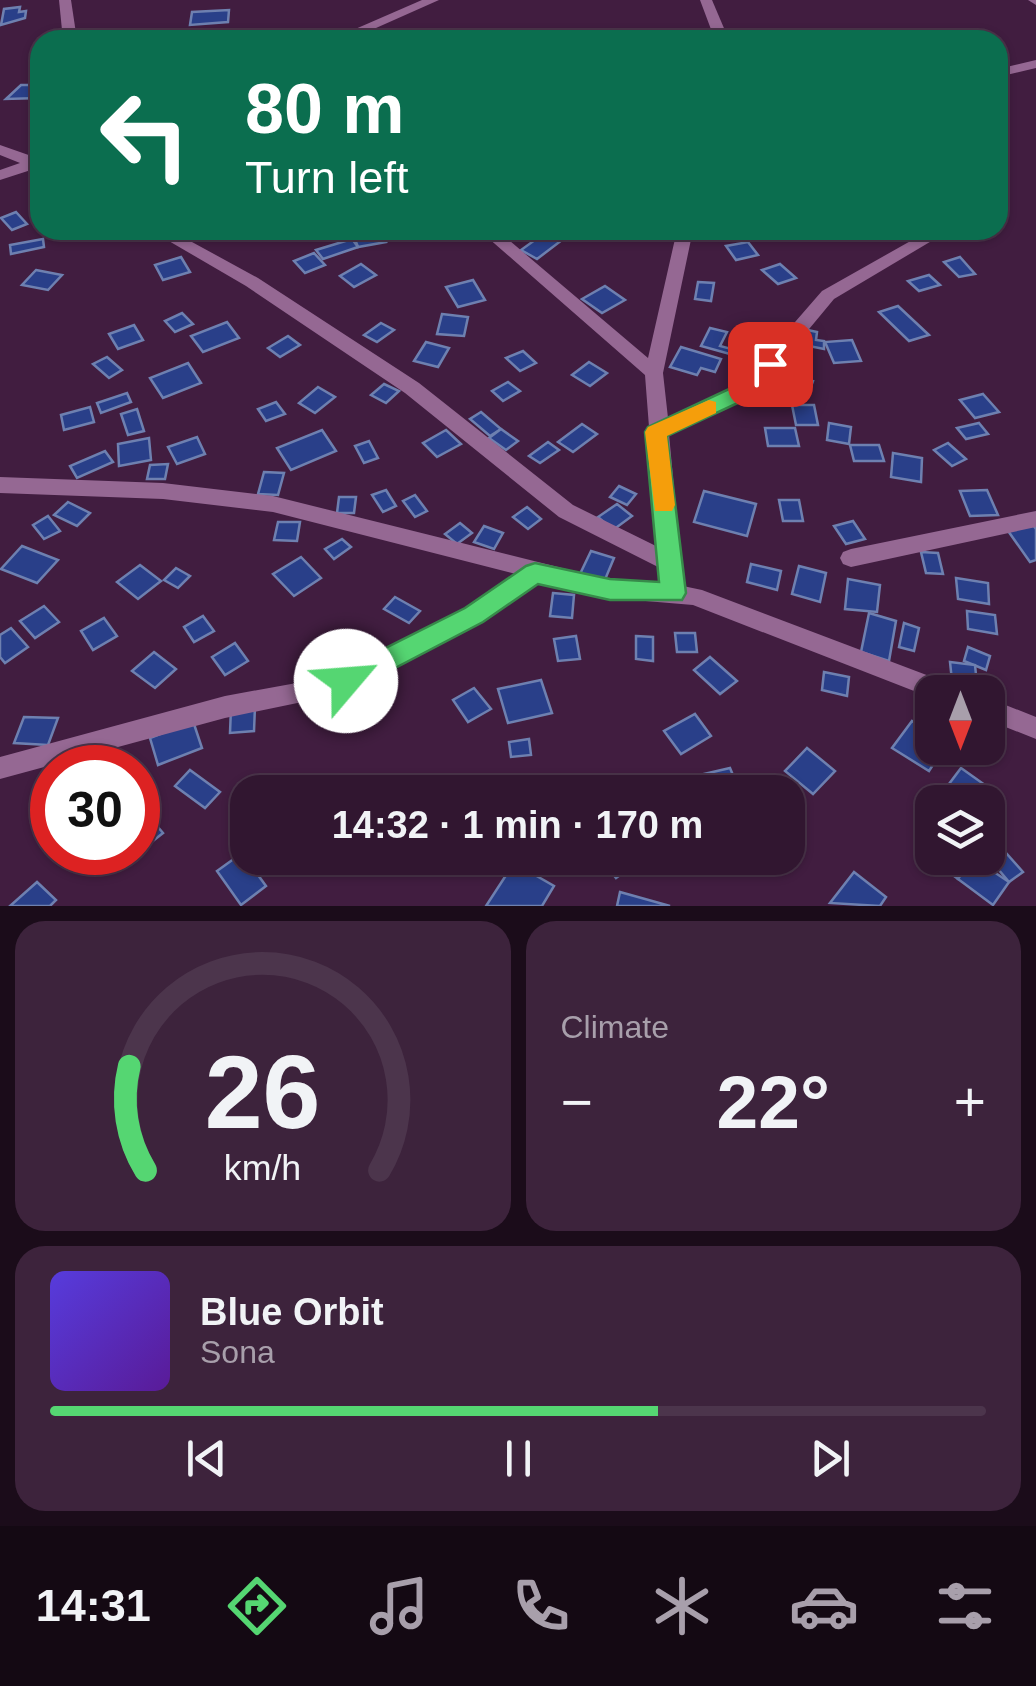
<!DOCTYPE html>
<meta charset="utf-8">
<style>
body{margin:0;font-family:Helvetica,sans-serif;background:#3d233c;color:#f1f3f6;height:100vh;display:flex;flex-direction:column;font-size:38px;white-space:nowrap}
*{box-sizing:border-box;margin:0}
p{font-size:32px;color:#a89fab}
.icon{flex:none;width:55px;height:55px;fill:none;stroke:currentColor;stroke-width:2;stroke-linecap:round;stroke-linejoin:round}
.map{position:relative;height:906px;overflow:hidden}
.sheet{display:flex;flex-direction:column;gap:15px;padding:15px;background:#1b0c1a;flex:1}
.sheet>*{flex:none}
.banner{position:absolute;left:30px;top:30px;width:978px;height:210px;border-radius:30px;box-shadow:0 2px 8px #0004,0 0 0 2px #4c354c;background:#0b6e4f;color:#fff;overflow:hidden}
.needle{width:65px;rotate:180deg}
.controls{position:absolute;left:915px;top:675px;display:grid;gap:20px}
.controls a{display:grid;place-items:center;width:90px;height:90px;border-radius:20px;background:#311630;box-shadow:0 2px 8px #0004,0 0 0 2px #4c354c;font-size:50px}
.speed{position:absolute;left:30px;top:745px;display:flex;gap:20px;font-size:50px;font-weight:700;text-align:center}
.speed>*{display:grid;place-content:center;width:130px;height:130px;border-radius:50%;background:#311630;box-shadow:0 2px 8px #0004,0 0 0 2px #4c354c;line-height:1}
.speed .limit{border:15px solid #d22;background:#fff;color:#111}
.pin{position:absolute;display:grid;place-items:center;width:85px;height:85px;color:#fff;margin:-42px;border-radius:20px;box-shadow:0 5px 15px #0006}
.me{position:absolute;width:110px;margin:-55px;rotate:63deg;stroke-linejoin:round;filter:drop-shadow(0 0 8px #0008)}
.turn{display:flex;align-items:center;gap:35px;height:210px;padding:0 50px;font-size:45px}
.turn .icon{width:130px;height:130px;stroke-width:2.5}
.turn b{display:block;font-size:70px;line-height:85px}
.big{font-size:75px;font-weight:700;line-height:1.1}
.sheet .widget{flex:1;display:flex;flex-direction:column;justify-content:center;gap:15px;min-width:0;padding:0 35px;border-radius:30px;background:#3d233c}
.sheet .dial{align-items:center;gap:0}
.dial svg{height:260px;overflow:visible;fill:none;stroke:#4c354c;stroke-width:7;stroke-linecap:round;text-anchor:middle}
.dial text{fill:#f1f3f6;stroke:none}
.song{display:flex;align-items:center;gap:30px}
.cover{width:120px;height:120px;border-radius:15px;background:linear-gradient(135deg,hsl(250 70% 55%),hsl(270 70% 35%))}
.played{height:10px;border-radius:5px;background:linear-gradient(90deg,#55d672 65%,#4c354c 65%)}
.keys{display:flex;justify-content:space-around;direction:ltr}
.heat{display:flex;justify-content:space-between;align-items:center;font-size:55px;direction:ltr}
.sheet .tiles{flex:1;display:grid;gap:15px;grid-template-columns:1fr 1fr}
.widget:last-child{grid-column:span 2}
.trip{position:absolute;left:230px;top:775px;width:575px;height:100px;border-radius:30px;background:#311630;box-shadow:0 2px 8px #0004,0 0 0 2px #4c354c;font-weight:700;line-height:100px;text-align:center}
.tabs{display:flex;height:160px;justify-content:space-around;align-items:center;background:#140913;color:#a89fab}
.tabs .icon{width:70px;height:70px}
.tabs .selected{color:#55d672}
.tabs b{font-size:45px;color:#f1f3f6}
.map>svg:first-child{display:block}
</style>
<div class="map">
<svg width="1036" height="906" viewBox="0 0 1036 906">
<rect width="100%" height="100%" fill="#411d40"/>
<g fill="#293f89" stroke="#6e80b0" stroke-width="2.5">
<polygon points="20,7 19,12 26,11 25,18 1,25 4,9"/>
<polygon points="229,10 228,22 190,25 192,12"/>
<polygon points="21,85 40,85 40,98 6,99"/>
<polygon points="16,212 27,224 12,230 1,218"/>
<polygon points="381,231 386,242 358,247 354,237"/>
<polygon points="546,232 562,240 537,259 521,250"/>
<polygon points="43,239 44,247 11,254 10,245"/>
<polygon points="352,239 358,247 323,259 316,250"/>
<polygon points="748,242 758,255 736,260 726,246"/>
<polygon points="314,253 325,265 305,273 294,261"/>
<polygon points="181,257 190,272 163,280 155,265"/>
<polygon points="960,257 975,274 959,277 944,262"/>
<polygon points="361,264 376,275 354,287 340,276"/>
<polygon points="780,264 796,278 778,284 762,270"/>
<polygon points="36,270 62,275 48,290 22,285"/>
<polygon points="929,275 940,285 919,291 908,281"/>
<polygon points="473,280 485,300 458,307 446,287"/>
<polygon points="698,282 714,283 711,301 695,299"/>
<polygon points="605,286 625,300 602,313 582,299"/>
<polygon points="898,306 929,335 909,341 879,312"/>
<polygon points="182,313 193,324 175,332 165,321"/>
<polygon points="442,314 468,317 464,336 437,334"/>
<polygon points="227,322 239,338 203,352 191,336"/>
<polygon points="381,323 394,330 377,342 364,335"/>
<polygon points="134,325 143,340 118,349 109,334"/>
<polygon points="710,328 727,332 720,346 739,351 737,356 701,346"/>
<polygon points="803,329 817,332 816,340 824,341 824,349 799,344"/>
<polygon points="288,336 300,345 280,357 268,348"/>
<polygon points="852,340 861,361 834,363 825,342"/>
<polygon points="426,342 449,348 438,367 414,361"/>
<polygon points="681,347 721,359 715,372 701,368 697,375 670,367"/>
<polygon points="523,351 536,363 520,371 506,358"/>
<polygon points="107,357 122,370 109,378 93,364"/>
<polygon points="589,362 607,373 590,386 572,375"/>
<polygon points="188,363 201,383 163,398 150,378"/>
<polygon points="788,374 813,381 808,395 782,388"/>
<polygon points="508,382 520,391 503,401 492,391"/>
<polygon points="384,384 399,391 386,403 371,395"/>
<polygon points="318,387 335,397 315,413 299,403"/>
<polygon points="127,393 131,402 101,413 97,403"/>
<polygon points="983,394 999,412 975,418 960,400"/>
<polygon points="276,402 285,414 266,421 258,409"/>
<polygon points="792,405 814,405 818,425 796,425"/>
<polygon points="90,407 94,422 64,430 61,415"/>
<polygon points="137,409 144,431 128,435 121,414"/>
<polygon points="481,412 501,429 490,436 470,419"/>
<polygon points="829,423 851,427 849,444 827,440"/>
<polygon points="979,423 988,434 966,439 957,428"/>
<polygon points="582,424 597,434 573,452 558,442"/>
<polygon points="765,428 795,428 799,446 768,446"/>
<polygon points="501,429 518,441 506,450 489,438"/>
<polygon points="322,430 336,451 291,470 277,448"/>
<polygon points="446,430 461,444 437,457 423,443"/>
<polygon points="197,437 205,454 177,464 168,447"/>
<polygon points="149,438 151,460 119,466 118,444"/>
<polygon points="369,441 378,458 364,463 355,446"/>
<polygon points="548,442 559,450 540,463 529,456"/>
<polygon points="948,443 966,459 952,466 934,450"/>
<polygon points="850,445 879,445 884,461 854,461"/>
<polygon points="105,451 113,462 77,478 70,466"/>
<polygon points="893,453 922,458 921,482 891,477"/>
<polygon points="168,464 165,479 147,479 150,465"/>
<polygon points="264,472 284,473 278,495 258,494"/>
<polygon points="619,486 636,494 627,505 610,497"/>
<polygon points="386,490 396,506 383,512 372,495"/>
<polygon points="987,490 998,515 970,516 960,491"/>
<polygon points="704,491 756,504 747,536 694,522"/>
<polygon points="415,495 427,511 415,517 403,501"/>
<polygon points="339,497 356,497 354,513 337,513"/>
<polygon points="779,500 799,500 803,521 783,521"/>
<polygon points="68,502 90,513 77,526 54,515"/>
<polygon points="617,504 632,516 613,530 598,517"/>
<polygon points="527,507 541,519 528,529 513,517"/>
<polygon points="48,516 60,531 44,539 33,525"/>
<polygon points="853,521 865,539 846,544 834,526"/>
<polygon points="278,522 300,522 297,541 274,540"/>
<polygon points="1031,522 1036,529 1036,560 1030,562 1006,528"/>
<polygon points="460,523 472,533 457,544 445,534"/>
<polygon points="484,526 503,533 494,549 474,542"/>
<polygon points="342,539 351,547 334,559 325,549"/>
<polygon points="22,546 58,560 37,583 1,569"/>
<polygon points="591,551 614,558 604,582 580,574"/>
<polygon points="921,552 938,553 943,574 926,573"/>
<polygon points="301,557 321,578 294,596 273,574"/>
<polygon points="751,564 781,571 777,590 747,582"/>
<polygon points="140,565 161,581 138,599 117,582"/>
<polygon points="799,566 826,573 820,602 792,594"/>
<polygon points="176,568 190,576 178,588 164,580"/>
<polygon points="956,578 988,583 989,604 958,599"/>
<polygon points="848,579 880,585 877,612 845,609"/>
<polygon points="553,593 574,595 572,618 550,616"/>
<polygon points="395,597 420,611 409,623 384,609"/>
<polygon points="44,606 59,622 35,638 20,621"/>
<polygon points="967,611 995,615 997,634 968,629"/>
<polygon points="869,613 896,621 889,661 861,652"/>
<polygon points="203,616 214,631 194,642 184,627"/>
<polygon points="104,618 117,636 93,650 81,631"/>
<polygon points="904,623 919,628 914,651 899,647"/>
<polygon points="11,628 28,647 5,663 0,657 0,635"/>
<polygon points="675,633 695,633 697,652 677,652"/>
<polygon points="576,636 580,659 558,661 554,639"/>
<polygon points="636,636 653,637 653,661 636,659"/>
<polygon points="235,643 248,661 225,675 212,657"/>
<polygon points="968,647 990,656 986,670 964,661"/>
<polygon points="154,652 176,669 155,688 132,671"/>
<polygon points="710,657 737,681 720,694 694,670"/>
<polygon points="950,662 975,665 977,684 952,681"/>
<polygon points="824,672 849,677 847,696 822,690"/>
<polygon points="541,680 552,713 508,723 498,689"/>
<polygon points="474,688 491,709 468,722 453,700"/>
<polygon points="255,706 254,731 230,733 231,708"/>
<polygon points="695,714 711,736 681,754 664,731"/>
<polygon points="24,717 58,718 48,745 14,743"/>
<polygon points="193,721 202,748 158,765 150,738"/>
<polygon points="912,721 932,734 932,748 944,748 929,771 892,748"/>
<polygon points="529,739 531,755 511,757 509,742"/>
<polygon points="807,748 835,771 813,794 785,771"/>
<polygon points="730,768 740,792 707,792 700,775"/>
<polygon points="961,768 992,790 984,802 959,802 943,792"/>
<polygon points="190,770 220,792 205,808 175,786"/>
<polygon points="147,814 163,833 144,848 138,840 138,821"/>
<polygon points="932,830 932,858 973,858 958,879 918,849"/>
<polygon points="999,845 1023,872 1009,882 988,857"/>
<polygon points="242,853 266,886 241,905 217,871"/>
<polygon points="606,858 624,858 631,867 616,878 602,860"/>
<polygon points="973,858 1009,882 993,905 958,879"/>
<polygon points="514,863 554,886 542,906 486,906"/>
<polygon points="854,872 886,897 880,906 830,903"/>
<polygon points="37,882 56,900 50,906 10,906"/>
<polygon points="620,892 670,906 617,906"/>
</g>
<g fill="none" stroke-linecap="round" stroke-linejoin="round">
<g fill="#956893" fill-rule="evenodd">
<polygon points="59,0 71,0 77,40 63,40"/>
<polygon points="422,0 439,0 349,40 330,40"/>
<polygon points="700,0 712,0 729,40 715,40"/>
<polygon points="1028,0 1036,0 1036,5"/>
<polygon points="1036,60 1036,68 998,77 998,69"/>
<polygon points="0,145 40,159 40,171 34,169 0,180 0,170 20,163 0,155"/>
<polygon points="150,230 170,230 258,278 419,383 573,505 658,547 650,437 646,432 649,427 645,375 479,230 497,230 648,358 677,230 693,230 663,373 668,418 742,383 822,291 930,230 950,230 834,299 756,393 669,434 683,586 702,590 953,685 957,692 932,692 932,698 693,605 610,598 541,580 482,622 336,695 225,718 0,779 0,757 225,696 324,678 466,608 516,574 273,512 163,499 0,493 0,477 163,483 273,496 610,580 661,584 660,568 559,517 405,393 246,286"/>
<polygon points="1036,511 1036,527 851,567 843,564 840,558 843,552 851,549"/>
<polygon points="988,698 1036,717 1036,739 988,720"/>
</g>
</g>
<polygon fill="#55d672" stroke="#378b4a" stroke-width="2.5" points="770,357 781,364 757,394 667,436 686,593 682,600 610,600 538,584 483,622 355,689 336,689 332,681 336,673 465,608 526,566 535,563 610,579 659,582 645,432 648,427 742,383"/>
<polygon fill="#f59e0b" points="709,400 716,402 716,413 667,436 675,505 672,511 655,511 645,432 648,427"/>
</svg>
<div class="controls">
<a><svg class="needle" viewBox="-14 -14 28 28"><path d="M0-13l5 13h-10z" fill="#e53935"/><path d="M0 13l5-13h-10z" fill="#a89fab"/></svg></a>
<a><svg class="icon" aria-label="layers" viewBox="0 0 24 24"><path d="M12 4l9 5-9 5-9-5zM3 14l9 5 9-5"/></svg></a>
</div>
<div class="speed"><div class="limit">30</div></div>
<div class="pin" style="left:770px;top:364px;background:#d93025"><svg class="icon" aria-label="arrive" viewBox="0 0 24 24"><path d="M6 21V4h12l-3 4 3 4H6"/></svg></div>
<svg class="me" style="left:346px;top:681px" viewBox="-20 -20 40 40"><circle r="19" fill="#fff"/><path d="M0-13L10 11 0 6-10 11z" fill="#55d672"/></svg>
<div class="trip">14:32 · 1 min · 170 m</div>
<div class="banner">
<div class="turn"><svg class="icon" aria-label="left" viewBox="0 0 24 24"><path d="M17 20v-9H6M10 6l-5 5 5 5"/></svg><div><b>80 m</b>Turn left</div></div>
</div>
</div>
<section class="sheet">
<div class="tiles">
<div class="widget dial"><svg viewBox="0 0 100 80">
<path d="M14 69A42 42 0 1 1 86 69"/>
<path d="M14 69A42 42 0 0 1 9 37" stroke="#55d672"/>
<text x="50" y="56" font-size="32" font-weight="700">26</text>
<text x="50" y="72" font-size="11">km/h</text>
</svg></div>
<div class="widget"><p>Climate</p>
<div class="heat"><a>−</a><b class="big">22°</b><a>+</a></div>
</div>
<div class="widget">
<div class="song"><i class="cover"></i><div><b>Blue Orbit</b><p>Sona</p></div></div>
<div class="played"></div>
<div class="keys"><svg class="icon" aria-label="previous" viewBox="0 0 24 24"><path d="M18 5L8 12l10 7zM5 5v14"/></svg><svg class="icon" aria-label="pause" viewBox="0 0 24 24"><path d="M8 5v14M16 5v14"/></svg><svg class="icon" aria-label="next" viewBox="0 0 24 24"><path d="M6 5l10 7-10 7zM19 5v14"/></svg></div>
</div>
</div>
</section>
<nav class="tabs">
<b>14:31</b>
<svg class="icon selected" aria-label="directions" viewBox="0 0 24 24"><path d="M12 3l9 9-9 9-9-9zM9 14v-3h6M13 9l2 2-2 2"/></svg>
<svg class="icon" aria-label="music" viewBox="0 0 24 24"><path d="M9 18V5l10-2v13"/><circle cx="6" cy="18" r="3"/><circle cx="16" cy="16" r="3"/></svg>
<svg class="icon" aria-label="phone" viewBox="0 0 24 24"><path d="M5 4h4l2 5-3 2q2 4 5 5l2-3 5 2v4C11 20 4 13 5 4z"/></svg>
<svg class="icon" aria-label="climate" viewBox="0 0 24 24"><path d="M12 3v18M4 7l16 10M4 17L20 7"/></svg>
<svg class="icon" aria-label="car" viewBox="0 0 24 24"><path d="M5 17H2v-5l4-1 3-4h7l3 4 3 1v5h-3M9 17h6M6 11h13"/><circle cx="7" cy="17" r="2"/><circle cx="17" cy="17" r="2"/></svg>
<svg class="icon" aria-label="filters" viewBox="0 0 24 24"><path d="M4 7h16M4 17h16"/><circle cx="9" cy="7" r="2"/><circle cx="15" cy="17" r="2"/></svg>
</nav>
